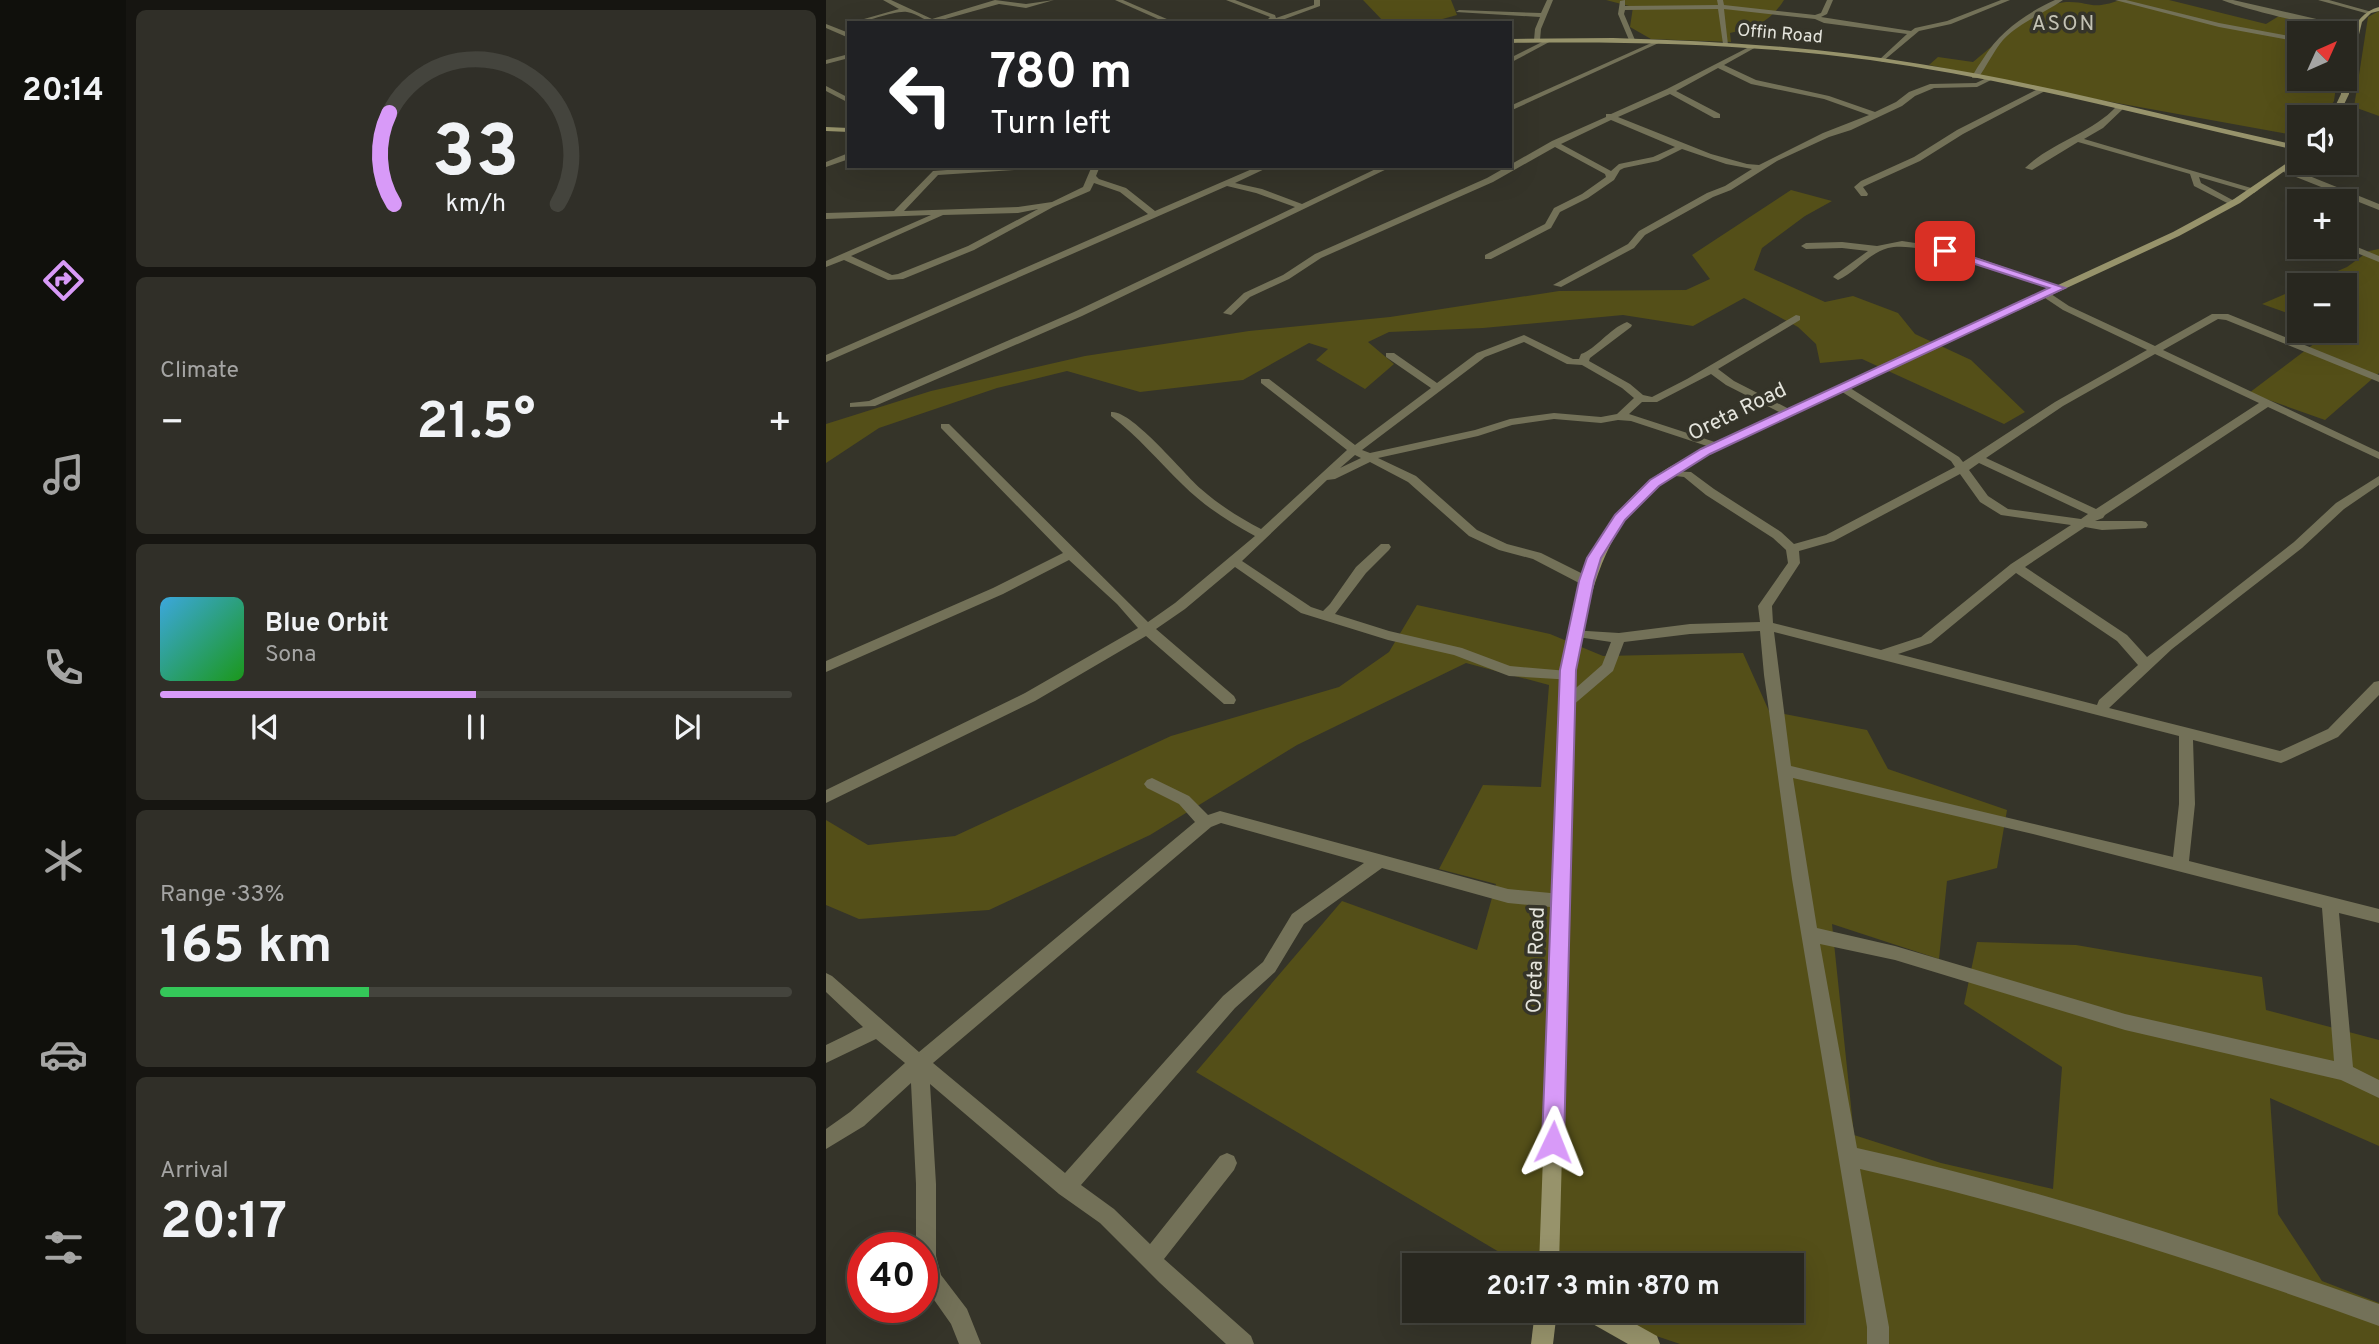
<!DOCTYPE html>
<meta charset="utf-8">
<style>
body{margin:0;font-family:Overpass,sans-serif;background:#302f28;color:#f1f3f6;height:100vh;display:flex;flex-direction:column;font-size:26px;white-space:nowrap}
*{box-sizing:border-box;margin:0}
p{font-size:23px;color:#a5a5a4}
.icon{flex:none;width:38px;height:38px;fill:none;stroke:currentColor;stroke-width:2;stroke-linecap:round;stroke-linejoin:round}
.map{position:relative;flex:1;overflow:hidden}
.drawer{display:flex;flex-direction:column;gap:10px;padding:10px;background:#161511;width:700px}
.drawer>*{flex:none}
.top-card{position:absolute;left:21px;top:21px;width:665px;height:147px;border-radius:0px;box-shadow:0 7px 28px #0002,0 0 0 2px #44443d;background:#202124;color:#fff;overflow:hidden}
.needle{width:46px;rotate:45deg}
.fabs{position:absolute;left:1461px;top:21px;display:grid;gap:14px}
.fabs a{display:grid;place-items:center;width:70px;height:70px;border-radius:0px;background:#28271f;box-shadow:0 7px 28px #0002,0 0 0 2px #44443d;font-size:35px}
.speed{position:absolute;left:21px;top:1232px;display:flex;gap:14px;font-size:35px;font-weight:700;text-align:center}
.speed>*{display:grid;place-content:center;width:91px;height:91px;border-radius:50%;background:#28271f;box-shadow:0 7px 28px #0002,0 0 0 2px #44443d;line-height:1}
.speed .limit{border:10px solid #d22;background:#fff;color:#111}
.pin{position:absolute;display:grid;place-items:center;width:60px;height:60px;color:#fff;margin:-30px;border-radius:14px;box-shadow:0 4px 10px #0006}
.me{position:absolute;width:77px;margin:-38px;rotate:2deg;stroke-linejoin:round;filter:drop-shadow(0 0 5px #0008)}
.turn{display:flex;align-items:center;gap:24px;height:147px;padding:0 28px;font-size:32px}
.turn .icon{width:91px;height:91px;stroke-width:2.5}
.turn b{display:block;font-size:49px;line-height:60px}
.big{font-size:52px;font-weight:700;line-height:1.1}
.drawer .widget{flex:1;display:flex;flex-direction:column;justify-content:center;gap:10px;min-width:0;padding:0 24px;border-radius:10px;background:#302f28}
.drawer .dial{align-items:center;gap:0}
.dial svg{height:182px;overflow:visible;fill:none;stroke:#44443d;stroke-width:7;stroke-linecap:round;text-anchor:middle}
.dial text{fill:#f1f3f6;stroke:none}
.song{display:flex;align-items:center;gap:21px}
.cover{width:84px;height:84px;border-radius:10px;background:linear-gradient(135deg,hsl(200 70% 55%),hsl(120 70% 35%))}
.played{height:7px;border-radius:4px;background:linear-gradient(90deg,#d89af8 50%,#44443d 50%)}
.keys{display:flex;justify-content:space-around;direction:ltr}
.heat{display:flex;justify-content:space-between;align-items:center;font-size:38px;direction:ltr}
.charge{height:10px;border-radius:5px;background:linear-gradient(90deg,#34c759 33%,#44443d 0)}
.trip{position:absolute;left:576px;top:1253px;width:402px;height:70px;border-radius:0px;background:#28271f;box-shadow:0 7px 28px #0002,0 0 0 2px #44443d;font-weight:700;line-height:70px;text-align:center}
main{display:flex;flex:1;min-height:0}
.menu{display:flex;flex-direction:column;width:126px;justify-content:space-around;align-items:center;background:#10100c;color:#a5a5a4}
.menu .icon{width:49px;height:49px}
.menu .selected{color:#d89af8}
.menu b{font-size:32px;color:#f1f3f6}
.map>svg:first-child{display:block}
</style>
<main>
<nav class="menu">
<b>20:14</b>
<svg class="icon selected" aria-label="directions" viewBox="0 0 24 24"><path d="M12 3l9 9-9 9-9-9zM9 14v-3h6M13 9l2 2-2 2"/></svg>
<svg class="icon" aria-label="music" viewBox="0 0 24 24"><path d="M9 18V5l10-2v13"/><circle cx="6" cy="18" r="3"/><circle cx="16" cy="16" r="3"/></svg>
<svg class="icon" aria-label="phone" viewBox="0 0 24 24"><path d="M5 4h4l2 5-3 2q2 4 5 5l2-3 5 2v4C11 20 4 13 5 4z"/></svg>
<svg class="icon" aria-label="climate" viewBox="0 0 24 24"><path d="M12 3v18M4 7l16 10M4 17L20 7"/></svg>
<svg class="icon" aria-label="car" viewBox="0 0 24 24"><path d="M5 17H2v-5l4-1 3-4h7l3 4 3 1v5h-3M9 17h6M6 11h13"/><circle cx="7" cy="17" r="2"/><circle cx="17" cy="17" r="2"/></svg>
<svg class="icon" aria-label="filters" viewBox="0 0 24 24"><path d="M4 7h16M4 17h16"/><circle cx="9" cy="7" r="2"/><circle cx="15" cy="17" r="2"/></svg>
</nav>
<section class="drawer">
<div class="widget dial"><svg viewBox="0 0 100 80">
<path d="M14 69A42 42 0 1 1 86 69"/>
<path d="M14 69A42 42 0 0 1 12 29" stroke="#d89af8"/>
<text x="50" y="56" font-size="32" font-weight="700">33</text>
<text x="50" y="72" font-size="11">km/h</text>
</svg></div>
<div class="widget"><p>Climate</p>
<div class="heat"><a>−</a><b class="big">21.5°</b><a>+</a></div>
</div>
<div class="widget">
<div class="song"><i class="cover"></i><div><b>Blue Orbit</b><p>Sona</p></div></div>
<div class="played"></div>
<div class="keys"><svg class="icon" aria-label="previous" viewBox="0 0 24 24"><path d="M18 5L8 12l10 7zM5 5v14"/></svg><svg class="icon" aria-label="pause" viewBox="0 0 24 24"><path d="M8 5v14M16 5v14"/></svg><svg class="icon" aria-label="next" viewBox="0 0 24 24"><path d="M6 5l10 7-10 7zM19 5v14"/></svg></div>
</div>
<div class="widget"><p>Range · 33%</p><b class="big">165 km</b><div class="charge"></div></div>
<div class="widget"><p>Arrival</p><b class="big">20:17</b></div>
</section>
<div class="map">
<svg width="1553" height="1344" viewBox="0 0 1553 1344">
<rect width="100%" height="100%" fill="#353429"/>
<g fill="#544f18">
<polygon points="537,0 625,0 631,15 602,23 559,23"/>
<path d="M780,0H958C944,22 929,28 904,33L905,42L825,39L804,27L807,7Z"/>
<path d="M1294,0H1343L1440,24L1453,16L1519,30L1518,33H1474V79H1511L1508,101L1498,117H1474L1473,136L1247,95L1103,65L1112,57L1147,62C1167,46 1214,3 1240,2C1265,1 1264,11 1294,0Z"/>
<polygon points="1553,11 1553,116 1528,107 1542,17"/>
<polygon points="965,190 1006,201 979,216 936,248 928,270 999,302 1027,296 1072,313 1089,334 1145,360 1199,412 1178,424 1036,359 994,363 990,344 972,327 918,298 867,326 797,315 657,328 563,332 542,342 568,364 539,389 490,360 502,349 483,343 417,380 314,392 241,371 171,388 53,428 0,463 0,424 105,391 259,356 423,331 564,317 733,291 860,290 884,279 866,255"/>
<polygon points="1553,249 1553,373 1499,420 1423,393 1505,331 1519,331 1519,285 1479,285 1521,267 1543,251"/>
<polygon points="1473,288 1473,317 1436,304"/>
<polygon points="591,605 724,634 777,656 917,653 943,711 1041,730 1062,769 1181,810 1171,868 1121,881 1113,959 1006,924 1028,1135 1115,1163 1227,1189 1236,1067 1138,1004 1151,942 1250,945 1436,977 1440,1010 1553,1040 1553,1146 1444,1098 1452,1214 1496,1281 1553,1303 1553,1344 854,1344 792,1323 771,1311 966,1311 966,1265 695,1265 370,1072 516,901 651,950 670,884 613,869 657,785 715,787 723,685 640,663 471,745 324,835 163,910 33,919 0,905 0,820 42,845 129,836 345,736 513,687 563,652"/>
</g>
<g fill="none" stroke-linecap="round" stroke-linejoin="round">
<g fill="#737158" fill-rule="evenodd">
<path d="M57,0H65L106,19L169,0L200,4L228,0L200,8L173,4L112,21L113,23C100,23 93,14 81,12C69,10 40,23 24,23L73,9Z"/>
<polygon points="289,0 297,0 350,23 341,23"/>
<polygon points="400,0 409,0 449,15 450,18 488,5 488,0 494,0 494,6 448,23 438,23 444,17"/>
<polygon points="721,0 727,0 715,29 714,40 711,42 708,40 709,29 714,17 630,12 633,10 715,13"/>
<polygon points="799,0 799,6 892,5 891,0 897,0 898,5 989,15 995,13 1001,0 1007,0 1001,14 995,17 1085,31 1089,28 1121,21 1175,0 1184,0 1125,24 1093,31 1056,62 1054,59 1081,34 998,23 989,19 898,9 902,45 897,44 892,9 799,10 798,14 809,40 806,42 803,40 792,14 794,1"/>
<path d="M1229,0H1237C1217,14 1194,22 1177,40C1167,52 1161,66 1152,78H1146C1148,72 1153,65 1157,59C1174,31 1199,14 1229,0Z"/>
<polygon points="1289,0 1300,0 1393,23 1474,38 1474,42 1393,27"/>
<path d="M1396,0H1407L1534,29C1520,35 1413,8 1396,0Z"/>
<polygon points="1492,0 1503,0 1546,12 1543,14"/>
<polygon points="0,24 23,33 23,38 0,28"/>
<polygon points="722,39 727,40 684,63 684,58"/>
<polygon points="832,40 837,41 684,111 684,106"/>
<path d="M927,45L932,46L898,65L930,80L1003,96L1049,112L1070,102L1083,92L1104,84L1150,83L1163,77L1167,79L1151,87L1108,88L1089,96L1076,106L1025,130L1003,137L951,161L905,190L887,197L819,235L808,248L735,287L727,285L802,244L813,231L881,193L899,186L926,169L900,164L856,149L832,161L798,168L794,170L788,180L762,198L734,212L725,228L665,259H659V255L719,224L728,208L756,194L780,177L779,174L729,147L667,182L495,258L463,279L424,297L405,315L397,313L418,293L457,275L489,254L661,178L726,141L780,117V114H785L841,89ZM892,68L925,84L998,99L1043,115L997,133L933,165L921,164L885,154L792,117L844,94L888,118H894V114L850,91ZM785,120L849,147L827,157L793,164L785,171L735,144Z"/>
<polygon points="23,54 23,58 0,64 0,60"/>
<polygon points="0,86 23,98 23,103 0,91"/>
<polygon points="1214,88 1221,90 1137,134 1094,161 1041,185 1037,187 1042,194 1041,196 1035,196 1028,187 1035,181 1088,157 1131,130"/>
<path d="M1291,106L1298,108L1277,128L1258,139L1432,190L1428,193L1373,177L1375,183L1412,203L1405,205L1368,186L1364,174L1252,142L1206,170L1199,168C1226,142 1265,134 1291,106Z"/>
<polygon points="20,154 23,154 23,159 0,167 0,162"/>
<path d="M177,166H223L219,168L112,175L78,211L192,207L226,202L257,187L266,166H274L270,176L273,179L300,188L329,211L433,166H445L409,183L436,189L476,204L556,166H567L256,316L49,406L24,407V403L43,401L248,312L469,207L430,193L401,186L0,362V355L322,214L294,192L268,183L264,191L227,207L148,250L77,279L62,280L18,260L0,267V261L105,215L0,219V213L68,211L107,171ZM212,209L142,246L72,274L66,275L25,256L117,215L192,213Z"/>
<polygon points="322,166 331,166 326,169"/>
<polygon points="1455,167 1461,167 1553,204 1553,210 1455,171"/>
<path d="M1076,241L1096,244L1149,257L1238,288L1230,290C1193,278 1096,239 1062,248C1043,253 1030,272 1012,280L1007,277L1009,275L1042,251L1016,248L980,249L975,246L980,243L1016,242L1051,246Z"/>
<polygon points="1519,242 1553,256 1553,262 1516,247 1519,247"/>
<path d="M1216,292H1222L1243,306L1329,346L1386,314H1402L1553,375V382L1400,320L1392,319L1337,350L1553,452V459L1442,407L1279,515L1277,518L1269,521H1316L1320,522L1322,525L1320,528L1276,530L1259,527L1199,567L1301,635L1321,657L1468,542L1510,503L1553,476V485L1518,509L1476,548L1346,649L1283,708L1454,751L1502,729L1548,682L1553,681V695L1512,737L1460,761L1455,763L1367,740L1369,804L1363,861L1553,909V923L1513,913L1527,1067L1553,1080V1098L1515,1080L1299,1030L1069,960L994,944L1031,1148C1209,1188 1381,1243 1553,1304V1326C1383,1264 1211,1209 1034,1169L1063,1327V1344H1041V1327L966,879L938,675L934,631L864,634L798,642L787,671L746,706L741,707L734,702L776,665L785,642L745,636L743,633L745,630L793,633L864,624L934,622L932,606L962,563L960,550L947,538L880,495L858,477L841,475V471L865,472L888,489L955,532L968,544L1000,535L1129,467L1125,461L1013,390V386H1021L1133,457L1137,462L1229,402L1321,350L1237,310L1216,296ZM1329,354L1433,403L1270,509L1160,458L1237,406ZM1153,463L1262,514L1255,519L1182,509L1162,496L1143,470ZM1134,474L1154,502L1175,515L1245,525L1185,564L1095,637L1055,650L947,623L946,606L974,563L973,551L1008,541ZM1190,573L1291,641L1312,665L1273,700L1271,705L1072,654L1105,643ZM948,632L1353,736V804L1347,857L965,766ZM967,778L1207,834L1496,908L1508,1061L1299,1014L1069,946L991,928Z"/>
<path d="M970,315L974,316V320L892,369L908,381L967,411V415H959L900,385L885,374L831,402H816L803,414L895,444V448H887L805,421L792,420L775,423L728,419L686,425L652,436L552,458L590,476L651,530L681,544L715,553L765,578L766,581L765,584H755L707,559L673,550L643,536L582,482L544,462L509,479L501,480L416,561L485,607L497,611L504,604L530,567L555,544H563L565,547L563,550L540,573L509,614L563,631L636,648L684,666L742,671L747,672L749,676L747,680L683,676L628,655L562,640L475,613L409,567L359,609L330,629L408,696L410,700L408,704H398L320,636L209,701L0,803V790L199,693L312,628L291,604L243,560L177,594L0,672V661L167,588L237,553L115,428V424H123L322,622L349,603L429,536C403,522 378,506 357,485C333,462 312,436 285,416V412C305,409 358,474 375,489C393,505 414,518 435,529L521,450L435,383V379H443L529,445L605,388L560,357V353H568L611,383L651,353L698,335L747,359H753L755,354C770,349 783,329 801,322L806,325L805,327L764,358L763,361L804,384L817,395L826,397L861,379ZM698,342L741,364L756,365L796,388L808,398L791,414L775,417L728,413L684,419L649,430L544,453L536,450L659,357ZM529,455L535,458L514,468Z"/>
<path d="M326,778L363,796L382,815L394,811L682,889L735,894L741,896L743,901L741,906L735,908L682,903L556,868L478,924L449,972L409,1008L255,1185L288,1209L324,1244L394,1156L401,1153L408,1156L411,1163L408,1170L338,1259L425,1336L428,1344H400L334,1283L274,1223L233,1194L104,1084L110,1184V1256L115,1275L141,1309L155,1344H133L125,1324L99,1287L96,1282V1248H90V1184L85,1083L38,1126L0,1149V1129L24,1112L79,1063L50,1039L0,1063V1045L37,1027L0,992V973L6,976L93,1052L369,822L353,804L321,788L318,784L321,780ZM395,823L538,863L466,914L437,962L397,996L239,1173L107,1063L385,827Z"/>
</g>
<g fill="#97936b" fill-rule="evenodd">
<path d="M1553,7V11L1545,13L1536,22L1523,76V94L1512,117H1504L1515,94V79H1519C1519,51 1523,15 1553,7Z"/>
<path d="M787,38C890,41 993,47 1094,64C1222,84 1347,118 1474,146V151C1331,119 1189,80 1044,60C924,44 804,41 684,43V39Z"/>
<polygon points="0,127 23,128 23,132 0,131"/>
<path d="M1474,154V160L1414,203L1353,236L884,453C867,464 849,472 834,484C775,530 762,600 749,670L733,1265H713L735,670C749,598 764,527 825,480C841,467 859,459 876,449L1347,232L1408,199Z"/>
<polygon points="709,1311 731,1311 727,1344 705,1344"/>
<polygon points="755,1311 786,1311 831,1336 834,1344 802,1344 758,1319"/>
</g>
</g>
<polygon fill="#d89af8" stroke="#8c64a1" stroke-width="2" points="1115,249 1122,249 1239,288 884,454 833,486 799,520 775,558 768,581 750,670 738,1142 735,1150 727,1153 720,1150 716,1142 734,670 753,581 761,558 789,515 824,480 875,449 1223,288 1115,253"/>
<g text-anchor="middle" stroke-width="7" stroke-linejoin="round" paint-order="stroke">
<g font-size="18" fill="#e4e4dc" stroke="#353429">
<text transform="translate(954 33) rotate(5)" y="6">Offin Road</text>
</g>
<g font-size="21" letter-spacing="2" fill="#c3c2b4" stroke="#353429">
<text x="1238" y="30">ASON</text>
</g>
<g font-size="21" fill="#e4e4dc" stroke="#353429">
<text transform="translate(911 411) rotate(-26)" y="7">Oreta Road</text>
<text transform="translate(709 960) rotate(-88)" y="7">Oreta Road</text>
</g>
</g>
</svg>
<div class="fabs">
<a><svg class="needle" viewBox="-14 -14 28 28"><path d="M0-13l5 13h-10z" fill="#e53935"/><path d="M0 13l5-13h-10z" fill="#a5a5a4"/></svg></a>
<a><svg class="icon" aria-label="sound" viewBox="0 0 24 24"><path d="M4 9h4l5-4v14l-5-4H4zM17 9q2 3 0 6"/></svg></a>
<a>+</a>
<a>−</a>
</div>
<div class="speed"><div class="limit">40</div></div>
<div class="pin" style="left:1119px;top:251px;background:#d93025"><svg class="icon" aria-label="arrive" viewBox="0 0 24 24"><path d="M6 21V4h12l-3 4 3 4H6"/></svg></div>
<svg class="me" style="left:727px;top:1142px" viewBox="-20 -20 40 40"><path d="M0-17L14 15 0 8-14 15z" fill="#d89af8" stroke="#fff" stroke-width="4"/></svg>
<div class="trip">20:17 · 3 min · 870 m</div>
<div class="top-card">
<div class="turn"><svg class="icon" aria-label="left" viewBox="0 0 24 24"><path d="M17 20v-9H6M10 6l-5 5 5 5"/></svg><div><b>780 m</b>Turn left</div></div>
</div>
</div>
</main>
